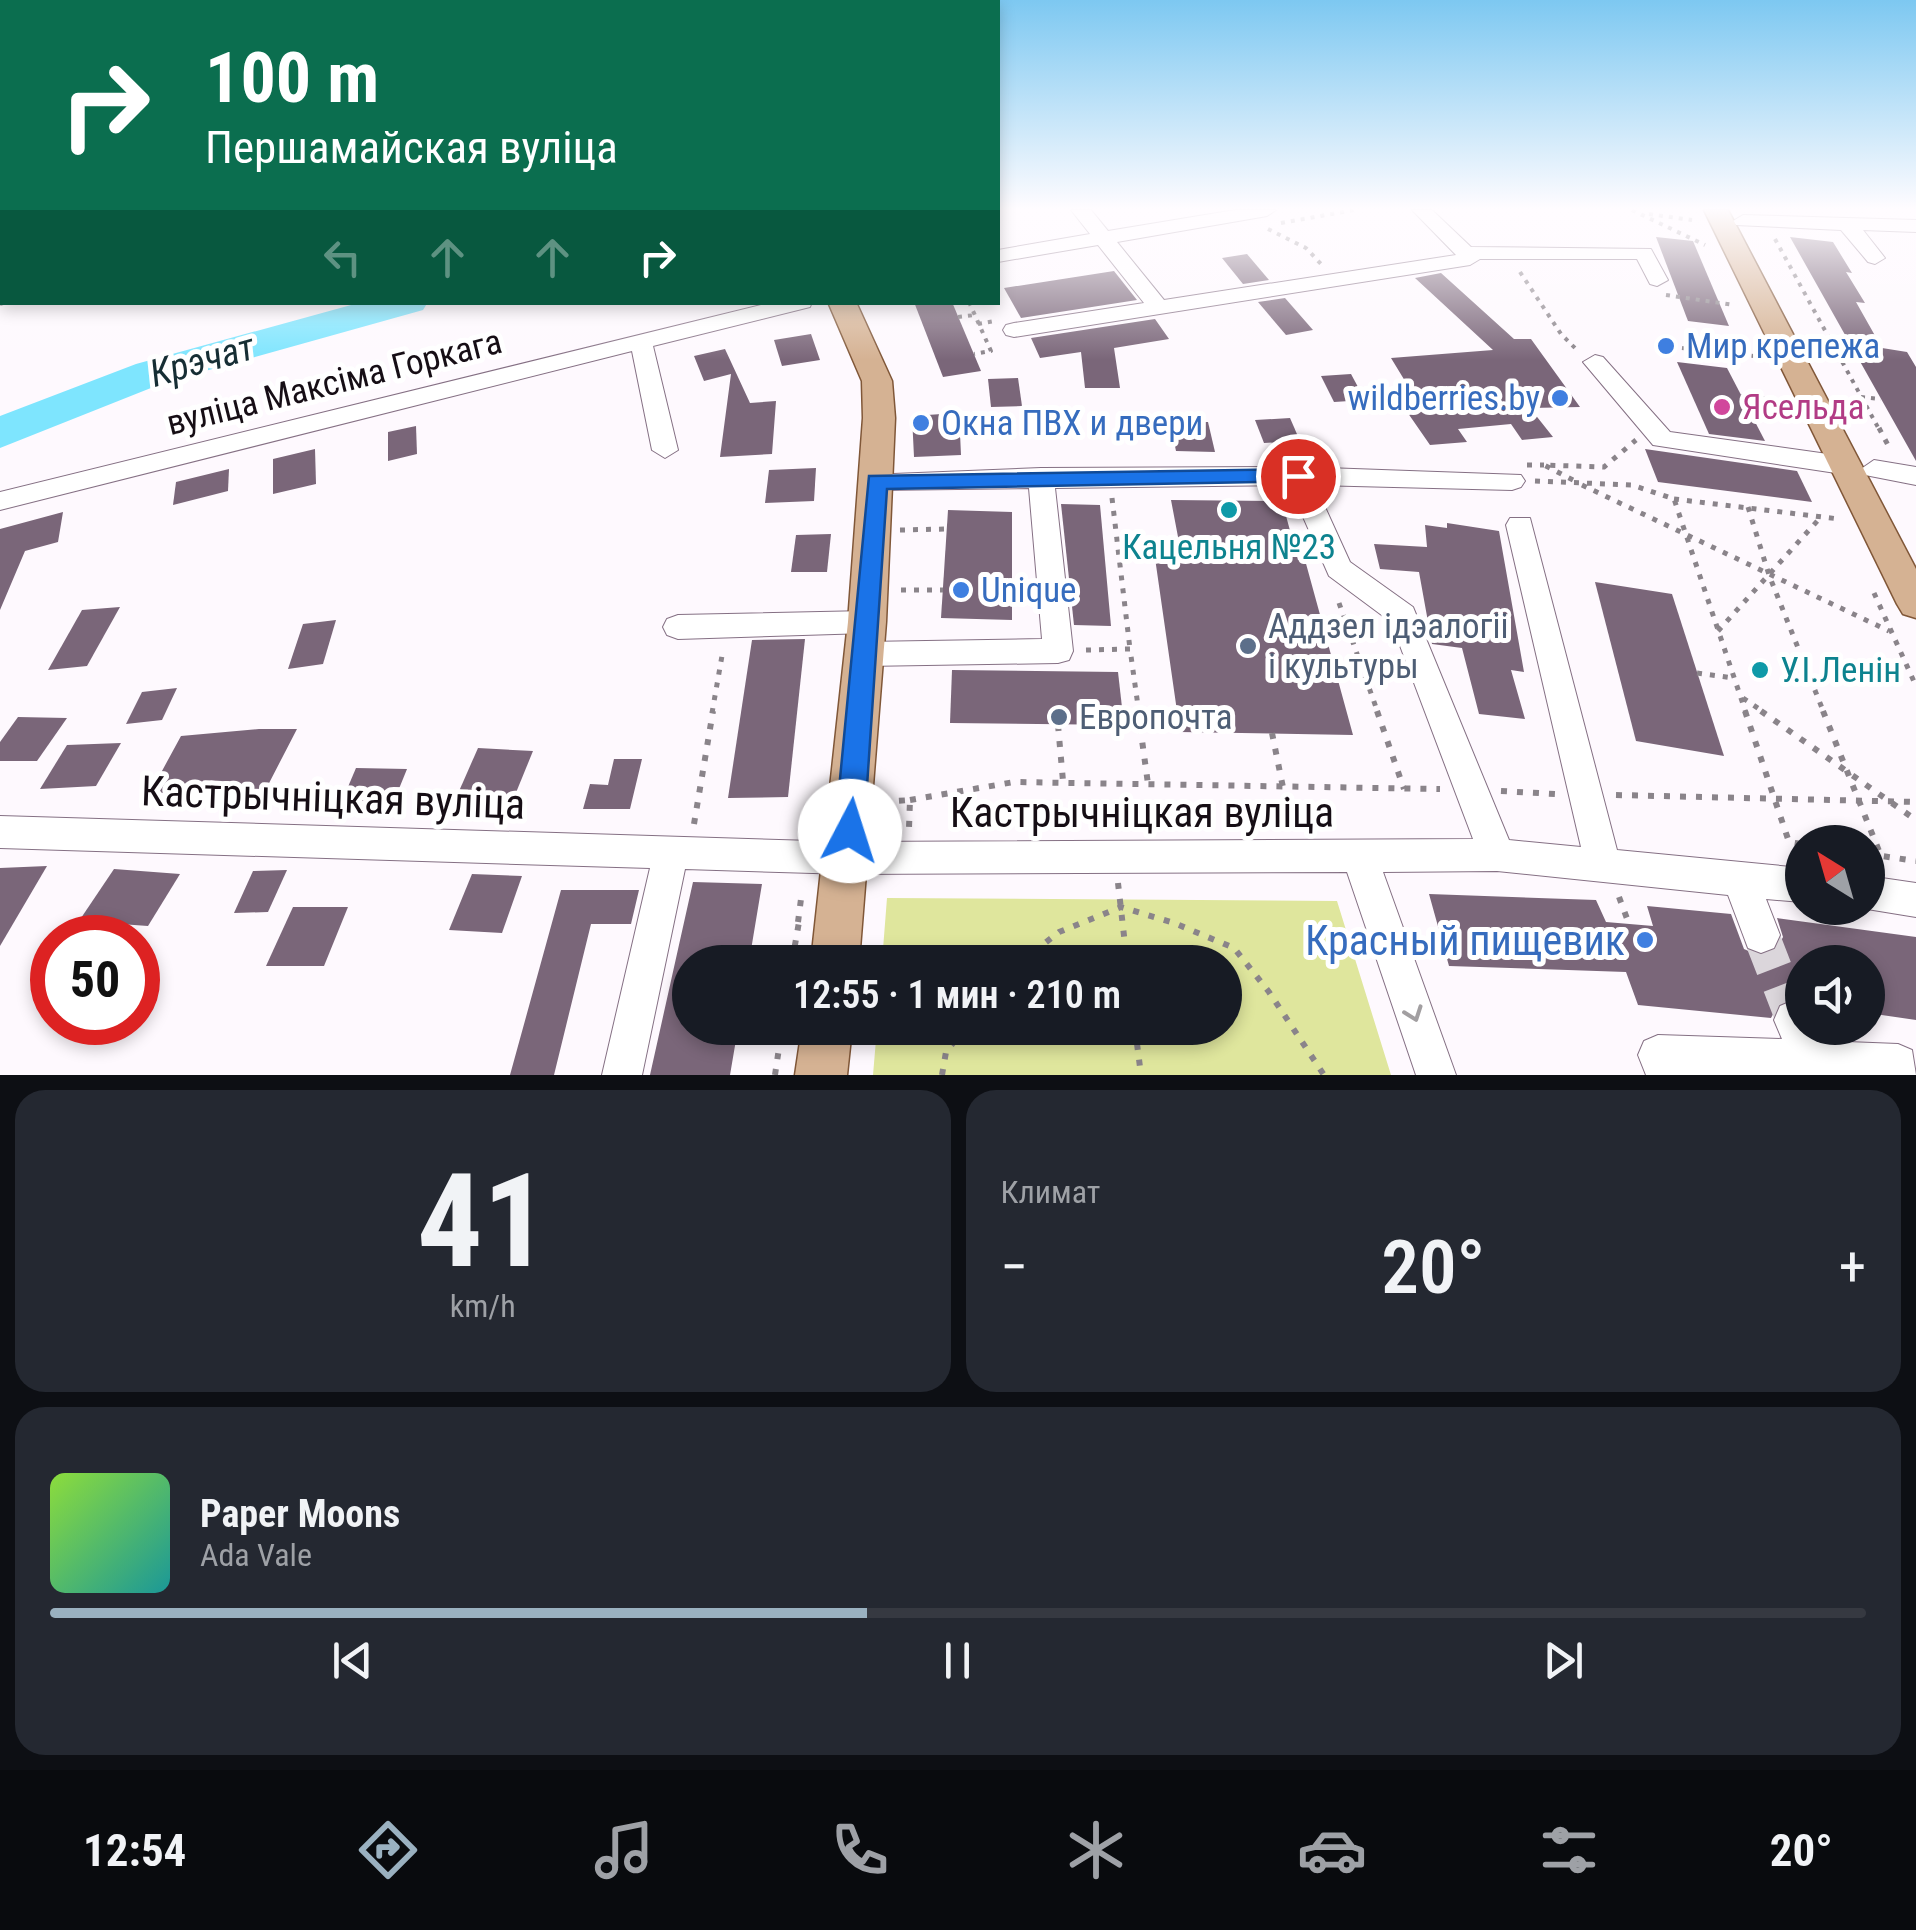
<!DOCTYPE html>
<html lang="ru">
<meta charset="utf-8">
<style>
body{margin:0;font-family:"Roboto Condensed",sans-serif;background:#242831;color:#f1f3f6;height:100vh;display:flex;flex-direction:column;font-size:38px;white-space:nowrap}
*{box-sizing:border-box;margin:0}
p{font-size:32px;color:#9ea1a6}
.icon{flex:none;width:55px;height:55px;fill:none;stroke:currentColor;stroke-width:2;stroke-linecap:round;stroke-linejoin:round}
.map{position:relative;height:1075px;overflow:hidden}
.panel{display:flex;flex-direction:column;gap:15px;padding:15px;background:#0d0f14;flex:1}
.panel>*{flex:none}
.banner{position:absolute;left:0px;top:0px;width:1000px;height:305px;box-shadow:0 5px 15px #0003;background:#0b6e4f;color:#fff;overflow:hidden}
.needle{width:65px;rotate:323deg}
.fabs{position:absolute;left:1785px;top:825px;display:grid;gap:20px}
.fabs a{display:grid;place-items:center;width:100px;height:100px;border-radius:50%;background:#171b24;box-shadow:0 5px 15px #0003;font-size:50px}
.speed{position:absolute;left:30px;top:915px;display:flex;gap:20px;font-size:50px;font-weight:700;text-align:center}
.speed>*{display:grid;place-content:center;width:130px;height:130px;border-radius:50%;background:#171b24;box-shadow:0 5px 15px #0003;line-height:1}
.speed .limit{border:15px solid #d22;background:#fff;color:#111}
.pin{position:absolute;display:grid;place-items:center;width:85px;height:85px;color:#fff;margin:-42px;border:5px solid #fff;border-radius:50%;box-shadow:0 2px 10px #0007}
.me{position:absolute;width:110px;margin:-55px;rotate:5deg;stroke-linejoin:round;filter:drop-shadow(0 0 8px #0008)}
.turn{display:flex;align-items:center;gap:35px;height:210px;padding:0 40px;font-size:45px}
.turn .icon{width:130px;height:130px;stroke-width:2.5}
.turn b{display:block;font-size:70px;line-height:85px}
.lanes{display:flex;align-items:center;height:95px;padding:0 40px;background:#0003;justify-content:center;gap:50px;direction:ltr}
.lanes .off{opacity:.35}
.big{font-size:75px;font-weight:600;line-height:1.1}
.panel .tile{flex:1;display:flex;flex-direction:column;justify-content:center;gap:15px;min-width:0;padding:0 35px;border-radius:30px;background:#242831}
.panel .dial{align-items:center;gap:0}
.dial b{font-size:130px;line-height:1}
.song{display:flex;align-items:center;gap:30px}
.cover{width:120px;height:120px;border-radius:15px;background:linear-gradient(135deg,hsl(90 70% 55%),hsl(180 70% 35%))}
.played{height:10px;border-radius:5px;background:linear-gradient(90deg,#9ab1c0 45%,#363941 45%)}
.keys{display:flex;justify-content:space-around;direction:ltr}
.heat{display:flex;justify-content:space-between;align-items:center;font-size:55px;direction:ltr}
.panel .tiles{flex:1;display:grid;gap:15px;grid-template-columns:1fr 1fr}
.tile:last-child{grid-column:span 2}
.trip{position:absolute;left:672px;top:945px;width:570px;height:100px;border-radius:50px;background:#171b24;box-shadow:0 5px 15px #0003;font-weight:600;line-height:100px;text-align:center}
.menu{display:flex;height:160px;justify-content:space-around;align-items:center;background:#090b0e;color:#9ea1a6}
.menu .icon{width:70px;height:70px}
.menu .selected{color:#9ab1c0}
.menu b{font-size:45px;color:#f1f3f6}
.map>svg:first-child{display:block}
</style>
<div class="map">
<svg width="1916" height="1075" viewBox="0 0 1916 1075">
<rect width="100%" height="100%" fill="#fef9fe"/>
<polygon fill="#dfe69d" points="887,898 1337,901 1391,1075 873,1075 877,1028 1225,1028 1225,962 882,962"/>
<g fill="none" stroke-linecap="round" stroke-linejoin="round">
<polygon fill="#7ee5fe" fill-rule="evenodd" points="362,302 428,302 423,310 166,382 0,448 0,416 136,364"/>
</g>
<g fill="#7a6679">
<polygon points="1656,237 1693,241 1729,326 1688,321"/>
<polygon points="1790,237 1833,242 1852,273 1846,272 1865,303 1856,302 1882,348 1907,352 1916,367 1916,461"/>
<polygon points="1247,254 1269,280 1243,284 1222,258"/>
<polygon points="1114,271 1137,300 1021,318 1004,288"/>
<polygon points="1441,273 1514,339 1531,339 1580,407 1530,408 1553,437 1522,440 1511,424 1458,429 1467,442 1430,445 1403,406 1419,404 1391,358 1493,350 1415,278"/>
<polygon points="1285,298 1313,330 1286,335 1258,302"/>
<polygon points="914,302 952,302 981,371 943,377"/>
<polygon points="1155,319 1169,339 1114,348 1120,388 1085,388 1081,352 1040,358 1031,338"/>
<polygon points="811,334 820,360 782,366 774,340"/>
<polygon points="725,349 750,403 776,401 772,454 720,457 731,374 704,381 694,356"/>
<polygon points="1677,362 1727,368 1765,441 1709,434"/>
<polygon points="1351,374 1365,400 1334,402 1321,376"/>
<polygon points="1018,378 1022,406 991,407 988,379"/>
<polygon points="942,414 944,433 960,433 961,455 914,457 912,416"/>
<polygon points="1290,418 1300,441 1264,443 1255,420"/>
<polygon points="1170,422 1208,422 1215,452 1176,451"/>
<polygon points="416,426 417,454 388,461 388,432"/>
<polygon points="315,449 316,484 273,494 273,459"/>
<polygon points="1645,449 1797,471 1812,502 1658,482"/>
<polygon points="816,468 814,501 765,503 769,470"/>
<polygon points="229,469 228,491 173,505 176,482"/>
<polygon points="1171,500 1282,501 1298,560 1305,560 1353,735 1180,732 1155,558 1182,558"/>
<polygon points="1061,504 1100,505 1111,626 1074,625"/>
<polygon points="948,510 1012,512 1012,620 941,618"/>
<polygon points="63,512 58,542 25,551 0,610 0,529"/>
<polygon points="1447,523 1499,531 1524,672 1511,670 1525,719 1479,714 1462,648 1432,644 1419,572 1380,569 1374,544 1427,547 1425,525 1447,528"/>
<polygon points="831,534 827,572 791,572 796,535"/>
<polygon points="1595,582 1672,594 1724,756 1636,741"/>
<polygon points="120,607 87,666 48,670 82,610"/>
<polygon points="336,620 323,664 288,669 303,624"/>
<polygon points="805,639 788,797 728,798 752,640"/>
<polygon points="952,670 1118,672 1124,725 950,723"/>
<polygon points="177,688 162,720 126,724 142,692"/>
<polygon points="18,717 67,718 37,761 0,761 0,742"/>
<polygon points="259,729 297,729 266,789 192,788 190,792 150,793 181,736"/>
<polygon points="121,743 96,786 40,789 67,745"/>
<polygon points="478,748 533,751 513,800 456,798"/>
<polygon points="614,759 642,759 630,809 583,809 590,784 608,785"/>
<polygon points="356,768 407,769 394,801 342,801"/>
<polygon points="47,866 0,946 0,868"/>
<polygon points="114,869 180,874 148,926 79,921"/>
<polygon points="287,870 268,912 234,913 253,871"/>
<polygon points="472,874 522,876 502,933 449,930"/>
<polygon points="693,882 762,884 749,962 690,962 690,1028 738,1028 730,1075 650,1075"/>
<polygon points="561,890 639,890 631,924 591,924 554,1075 510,1075"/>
<polygon points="1429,894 1596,900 1606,922 1653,926 1647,906 1731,914 1744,949 1760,956 1775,952 1783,937 1777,918 1916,937 1916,1020 1868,1013 1868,962 1802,962 1802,1000 1793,997 1779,1003 1771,1018 1638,1005 1626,972 1449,966"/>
<polygon points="293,907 348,907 324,966 266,966"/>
</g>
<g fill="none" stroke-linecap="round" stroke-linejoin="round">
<polyline stroke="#dbd6db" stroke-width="36" stroke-dasharray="36 18" stroke-linecap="butt" points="1761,935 1794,1020"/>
<g stroke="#857084" stroke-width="2">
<g id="minor">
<polygon points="1071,210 1091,210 1108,231 1235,210 1276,210 1267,216 1117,242 1164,300 1456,255 1412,210 1432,210 1471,247 1651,249 1668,280 1657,286 1650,284 1637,259 1480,259 1470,265 1014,337 1006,335 1003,330 1006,325 1014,323 1144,303 1098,245 998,262 998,250 1090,234"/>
<polygon points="1743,215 1916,220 1916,232 1863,230 1885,258 1875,264 1868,262 1841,230 1736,225 1733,221"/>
<polygon points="773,302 812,302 810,307 653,346 678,450 665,458 652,450 632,351 0,510 0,492"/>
<polygon points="1595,355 1603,357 1670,432 1849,457 1862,466 1849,475 1653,445 1583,362"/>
<polygon points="1874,460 1916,467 1916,485 1865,475 1861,469"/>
<polygon points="1298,467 1521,475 1525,481 1521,487 1512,490 1315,485 1350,562 1413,607 1509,840 1581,847 1506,525 1510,518 1530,518 1617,850 1802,868 1802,902 1766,899 1780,935 1774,948 1761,953 1748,948 1728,895 1497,871 1383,872 1456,1075 1416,1075 1347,872 847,874 685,869 642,1075 602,1075 650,868 0,848 0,816 847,842 1473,839 1391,622 1329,576 1289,485 1055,488 1073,651 1069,660 1058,663 865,666 854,663 850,654 854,645 865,642 1042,639 1029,488 877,490 868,487 864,481 868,475 1041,468"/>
<polygon points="867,611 877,614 882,622 877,630 867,633 678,639 667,635 663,627 667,619 678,615"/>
<polygon points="1868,876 1916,883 1916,917 1861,908 1868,908"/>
<polygon points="1794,1000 1802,1004 1802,1028 1817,1028 1822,1041 1898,1044 1912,1050 1916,1075 1646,1075 1638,1055 1644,1041 1658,1035 1782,1039 1774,1020 1780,1006"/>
</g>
</g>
<g stroke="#805738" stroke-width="3">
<g id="major">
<polygon points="1704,210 1728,210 1916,569 1916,618 1903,614 1897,604"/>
<polygon points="828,302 856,302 892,381 895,418 886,622 859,962 811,962 848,622 863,418 862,381"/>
<polygon points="802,1028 852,1028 847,1075 795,1075"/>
</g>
</g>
<g stroke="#8a848a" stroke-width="4" stroke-dasharray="4 6" stroke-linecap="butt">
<polyline points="1632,210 1705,245"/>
<polyline points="1649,214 1692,220"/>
<polyline points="1281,223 1354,210"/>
<polyline points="1268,229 1306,248 1321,264"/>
<polyline points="1775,239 1880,431"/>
<polyline points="1520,272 1561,334 1579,352"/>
<polyline points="1666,295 1734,305"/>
<polyline points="969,302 991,351 974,354"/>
<polyline points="0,304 7,302"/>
<polyline points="958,317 975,315"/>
<polyline points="978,324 995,321"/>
<polyline points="1682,348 1763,357"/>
<polyline points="1741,396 1783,401"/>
<polyline points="1861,397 1881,399"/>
</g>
<g stroke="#8a848a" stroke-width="5" stroke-dasharray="5 8" stroke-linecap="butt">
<polyline points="1879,428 1890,449"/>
<polyline points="1527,465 1544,465"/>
<polyline points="1573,480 1544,465 1604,467 1636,440"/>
<polyline points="1535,481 1632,485 1674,499 1746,713"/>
<polyline points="1582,485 1889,631"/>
<polyline points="1112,498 1130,649"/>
<polyline points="1674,499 1839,519"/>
<polyline points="1748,507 1769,575 1824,713"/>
<polyline points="900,530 947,529"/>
<polyline points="901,590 943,590"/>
<polyline points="1874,593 1916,686"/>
<polyline points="1339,603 1378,713"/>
<polyline points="1718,631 1820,518"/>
<polyline points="1086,650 1130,649 1139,713"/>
<polyline points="1697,673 1734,678"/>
<polyline points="1743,698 1765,713"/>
<polyline points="712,713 723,650"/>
</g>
<g stroke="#8a848a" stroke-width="6" stroke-dasharray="6 10" stroke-linecap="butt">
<polyline points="1138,711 1148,784"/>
<polyline points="1377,711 1404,789"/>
<polyline points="1745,711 1789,842 1802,844"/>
<polyline points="1761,711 1916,820"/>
<polyline points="1823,711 1881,856"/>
<polyline points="1058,725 1063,781"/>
<polyline points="1272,733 1291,827"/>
<polyline points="1501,791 1555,794"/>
<polyline points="1616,795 1916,802"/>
<polyline points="910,800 1014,782 1440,789"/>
<polyline points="883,802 910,800 909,828"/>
<polyline points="694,824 713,711"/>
<polyline points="1868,854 1916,861"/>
<polyline points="1118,883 1127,962"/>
<polyline points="1619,897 1629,924"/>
<polyline points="1812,911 1850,916"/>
<polyline points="798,922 801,899"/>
<polyline points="792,962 799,922"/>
<polyline points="1021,962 1059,932 1121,907 1174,923 1234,948 1269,992 1324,1075"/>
<polyline points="1135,1028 1141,1075"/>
<polyline points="775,1075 782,1028"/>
<polyline points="942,1075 946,1052 965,1028"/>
</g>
<use href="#minor" fill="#fff" fill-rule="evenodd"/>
<use href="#major" fill="#d5b293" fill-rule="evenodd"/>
</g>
<defs><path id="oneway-chevron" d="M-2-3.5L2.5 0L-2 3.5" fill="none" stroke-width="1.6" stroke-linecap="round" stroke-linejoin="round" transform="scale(2.5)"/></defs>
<use stroke="#a29fa1" href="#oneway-chevron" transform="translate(1414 1014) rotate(70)"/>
<linearGradient id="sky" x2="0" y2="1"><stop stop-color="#7dc8f1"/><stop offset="0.58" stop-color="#fffcff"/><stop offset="1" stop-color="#fffcff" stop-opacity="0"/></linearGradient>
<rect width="1916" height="360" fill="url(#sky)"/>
<polygon fill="#1a73e8" stroke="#114b97" stroke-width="2.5" points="1298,469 1305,471 1308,476 1305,481 887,489 864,831 860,840 850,844 840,840 835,831 869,476"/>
<g fill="#3f7fe0" stroke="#fff" stroke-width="4">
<circle cx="1666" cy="346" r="10"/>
<circle cx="1560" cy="398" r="10"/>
<circle cx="921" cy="423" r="10"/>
<circle cx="961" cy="590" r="10"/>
<circle cx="1645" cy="940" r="10"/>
</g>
<circle fill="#d1479c" stroke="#fff" stroke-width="4" cx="1722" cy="407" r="10"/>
<g fill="#0f9aa8" stroke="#fff" stroke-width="4">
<circle cx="1229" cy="510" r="10"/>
<circle cx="1760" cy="670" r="10"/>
</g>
<g fill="#5c6f8a" stroke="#fff" stroke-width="4">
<circle cx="1248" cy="646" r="10"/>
<circle cx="1059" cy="717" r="10"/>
</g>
<g text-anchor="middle" stroke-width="10" stroke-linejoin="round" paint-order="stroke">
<g font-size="35" fill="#366cbe" stroke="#fff" text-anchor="start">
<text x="1686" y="358">Мир крепежа</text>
<text x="1540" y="410" text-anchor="end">wildberries.by</text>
<text x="941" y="435">Окна ПВХ и двери</text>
<text x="981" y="602">Unique</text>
</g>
<g font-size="35" fill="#160e15" stroke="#fff">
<text transform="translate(334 382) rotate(-14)" y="12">вуліца Максіма Горкага</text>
</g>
<g font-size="35" fill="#b23c85" stroke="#fff" text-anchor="start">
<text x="1742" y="419">Ясельда</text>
</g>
<g font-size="35" fill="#0d838f" stroke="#fff">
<text x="1229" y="559">Кацельня №23</text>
<text x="1780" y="682" text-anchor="start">У.І.Ленін</text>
</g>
<g font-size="35" fill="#4e5e75" stroke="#fff" text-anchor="start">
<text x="1268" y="638">Аддзел ідэалогіі<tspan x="1268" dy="40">і культуры</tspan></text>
<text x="1079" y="729">Европочта</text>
</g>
<g font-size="38" font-style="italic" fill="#162e34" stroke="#fff">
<text transform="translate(202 360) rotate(-16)" y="13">Крэчат</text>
</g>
<g font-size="42" fill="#160e15" stroke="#fff">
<text transform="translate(333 797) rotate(2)" y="15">Кастрычніцкая вуліца</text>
<text x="1142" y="827">Кастрычніцкая вуліца</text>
</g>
<g font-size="42" fill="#366cbe" stroke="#fff" text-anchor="end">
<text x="1625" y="955">Красный пищевик</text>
</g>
</g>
</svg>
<div class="fabs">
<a><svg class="needle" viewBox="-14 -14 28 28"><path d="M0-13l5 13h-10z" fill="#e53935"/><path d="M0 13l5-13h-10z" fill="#9ea1a6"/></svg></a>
<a><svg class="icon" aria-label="sound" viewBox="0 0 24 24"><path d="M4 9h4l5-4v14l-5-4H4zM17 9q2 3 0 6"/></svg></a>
</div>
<div class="speed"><div class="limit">50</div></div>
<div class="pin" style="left:1298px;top:476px;background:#d93025"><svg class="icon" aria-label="arrive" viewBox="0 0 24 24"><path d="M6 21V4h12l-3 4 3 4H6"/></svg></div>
<svg class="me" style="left:850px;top:831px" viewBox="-20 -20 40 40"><circle r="19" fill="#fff"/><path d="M0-13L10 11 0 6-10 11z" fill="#1a73e8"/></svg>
<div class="trip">12:55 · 1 мин · 210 m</div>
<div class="banner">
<div class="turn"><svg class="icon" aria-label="right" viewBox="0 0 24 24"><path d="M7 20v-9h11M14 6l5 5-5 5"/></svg><div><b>100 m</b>Першамайская вуліца</div></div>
<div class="lanes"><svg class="icon off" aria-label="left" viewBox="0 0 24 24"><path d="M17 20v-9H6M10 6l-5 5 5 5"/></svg><svg class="icon off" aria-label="ahead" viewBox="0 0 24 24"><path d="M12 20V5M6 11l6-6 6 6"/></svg><svg class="icon off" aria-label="ahead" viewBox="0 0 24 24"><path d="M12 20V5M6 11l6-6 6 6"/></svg><svg class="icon" aria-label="right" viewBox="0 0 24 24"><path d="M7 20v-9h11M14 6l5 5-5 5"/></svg></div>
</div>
</div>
<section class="panel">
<div class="tiles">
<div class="tile dial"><b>41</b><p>km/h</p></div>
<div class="tile"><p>Климат</p>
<div class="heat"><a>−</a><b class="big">20°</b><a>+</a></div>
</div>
<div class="tile">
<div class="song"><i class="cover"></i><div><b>Paper Moons</b><p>Ada Vale</p></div></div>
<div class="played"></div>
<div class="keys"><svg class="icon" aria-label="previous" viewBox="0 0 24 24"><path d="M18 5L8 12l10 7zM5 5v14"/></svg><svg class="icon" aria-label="pause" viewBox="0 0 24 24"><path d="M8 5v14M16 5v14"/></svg><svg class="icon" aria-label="next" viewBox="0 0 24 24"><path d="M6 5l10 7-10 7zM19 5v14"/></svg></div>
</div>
</div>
</section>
<nav class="menu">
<b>12:54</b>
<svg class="icon selected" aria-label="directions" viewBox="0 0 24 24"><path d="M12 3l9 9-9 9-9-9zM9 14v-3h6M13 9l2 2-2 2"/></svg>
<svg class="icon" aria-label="music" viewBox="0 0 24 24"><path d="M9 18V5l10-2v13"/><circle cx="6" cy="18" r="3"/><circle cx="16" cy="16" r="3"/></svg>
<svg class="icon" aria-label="phone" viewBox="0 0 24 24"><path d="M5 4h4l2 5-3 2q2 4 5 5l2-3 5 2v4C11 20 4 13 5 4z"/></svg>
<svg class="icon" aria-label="climate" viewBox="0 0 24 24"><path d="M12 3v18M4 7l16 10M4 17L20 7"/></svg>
<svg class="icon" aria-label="car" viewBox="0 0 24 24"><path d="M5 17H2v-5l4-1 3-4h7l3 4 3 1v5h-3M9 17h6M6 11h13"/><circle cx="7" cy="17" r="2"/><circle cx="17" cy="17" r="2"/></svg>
<svg class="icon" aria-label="filters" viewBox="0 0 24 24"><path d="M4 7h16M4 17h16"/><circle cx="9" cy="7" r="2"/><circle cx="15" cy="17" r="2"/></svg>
<b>20°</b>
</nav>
